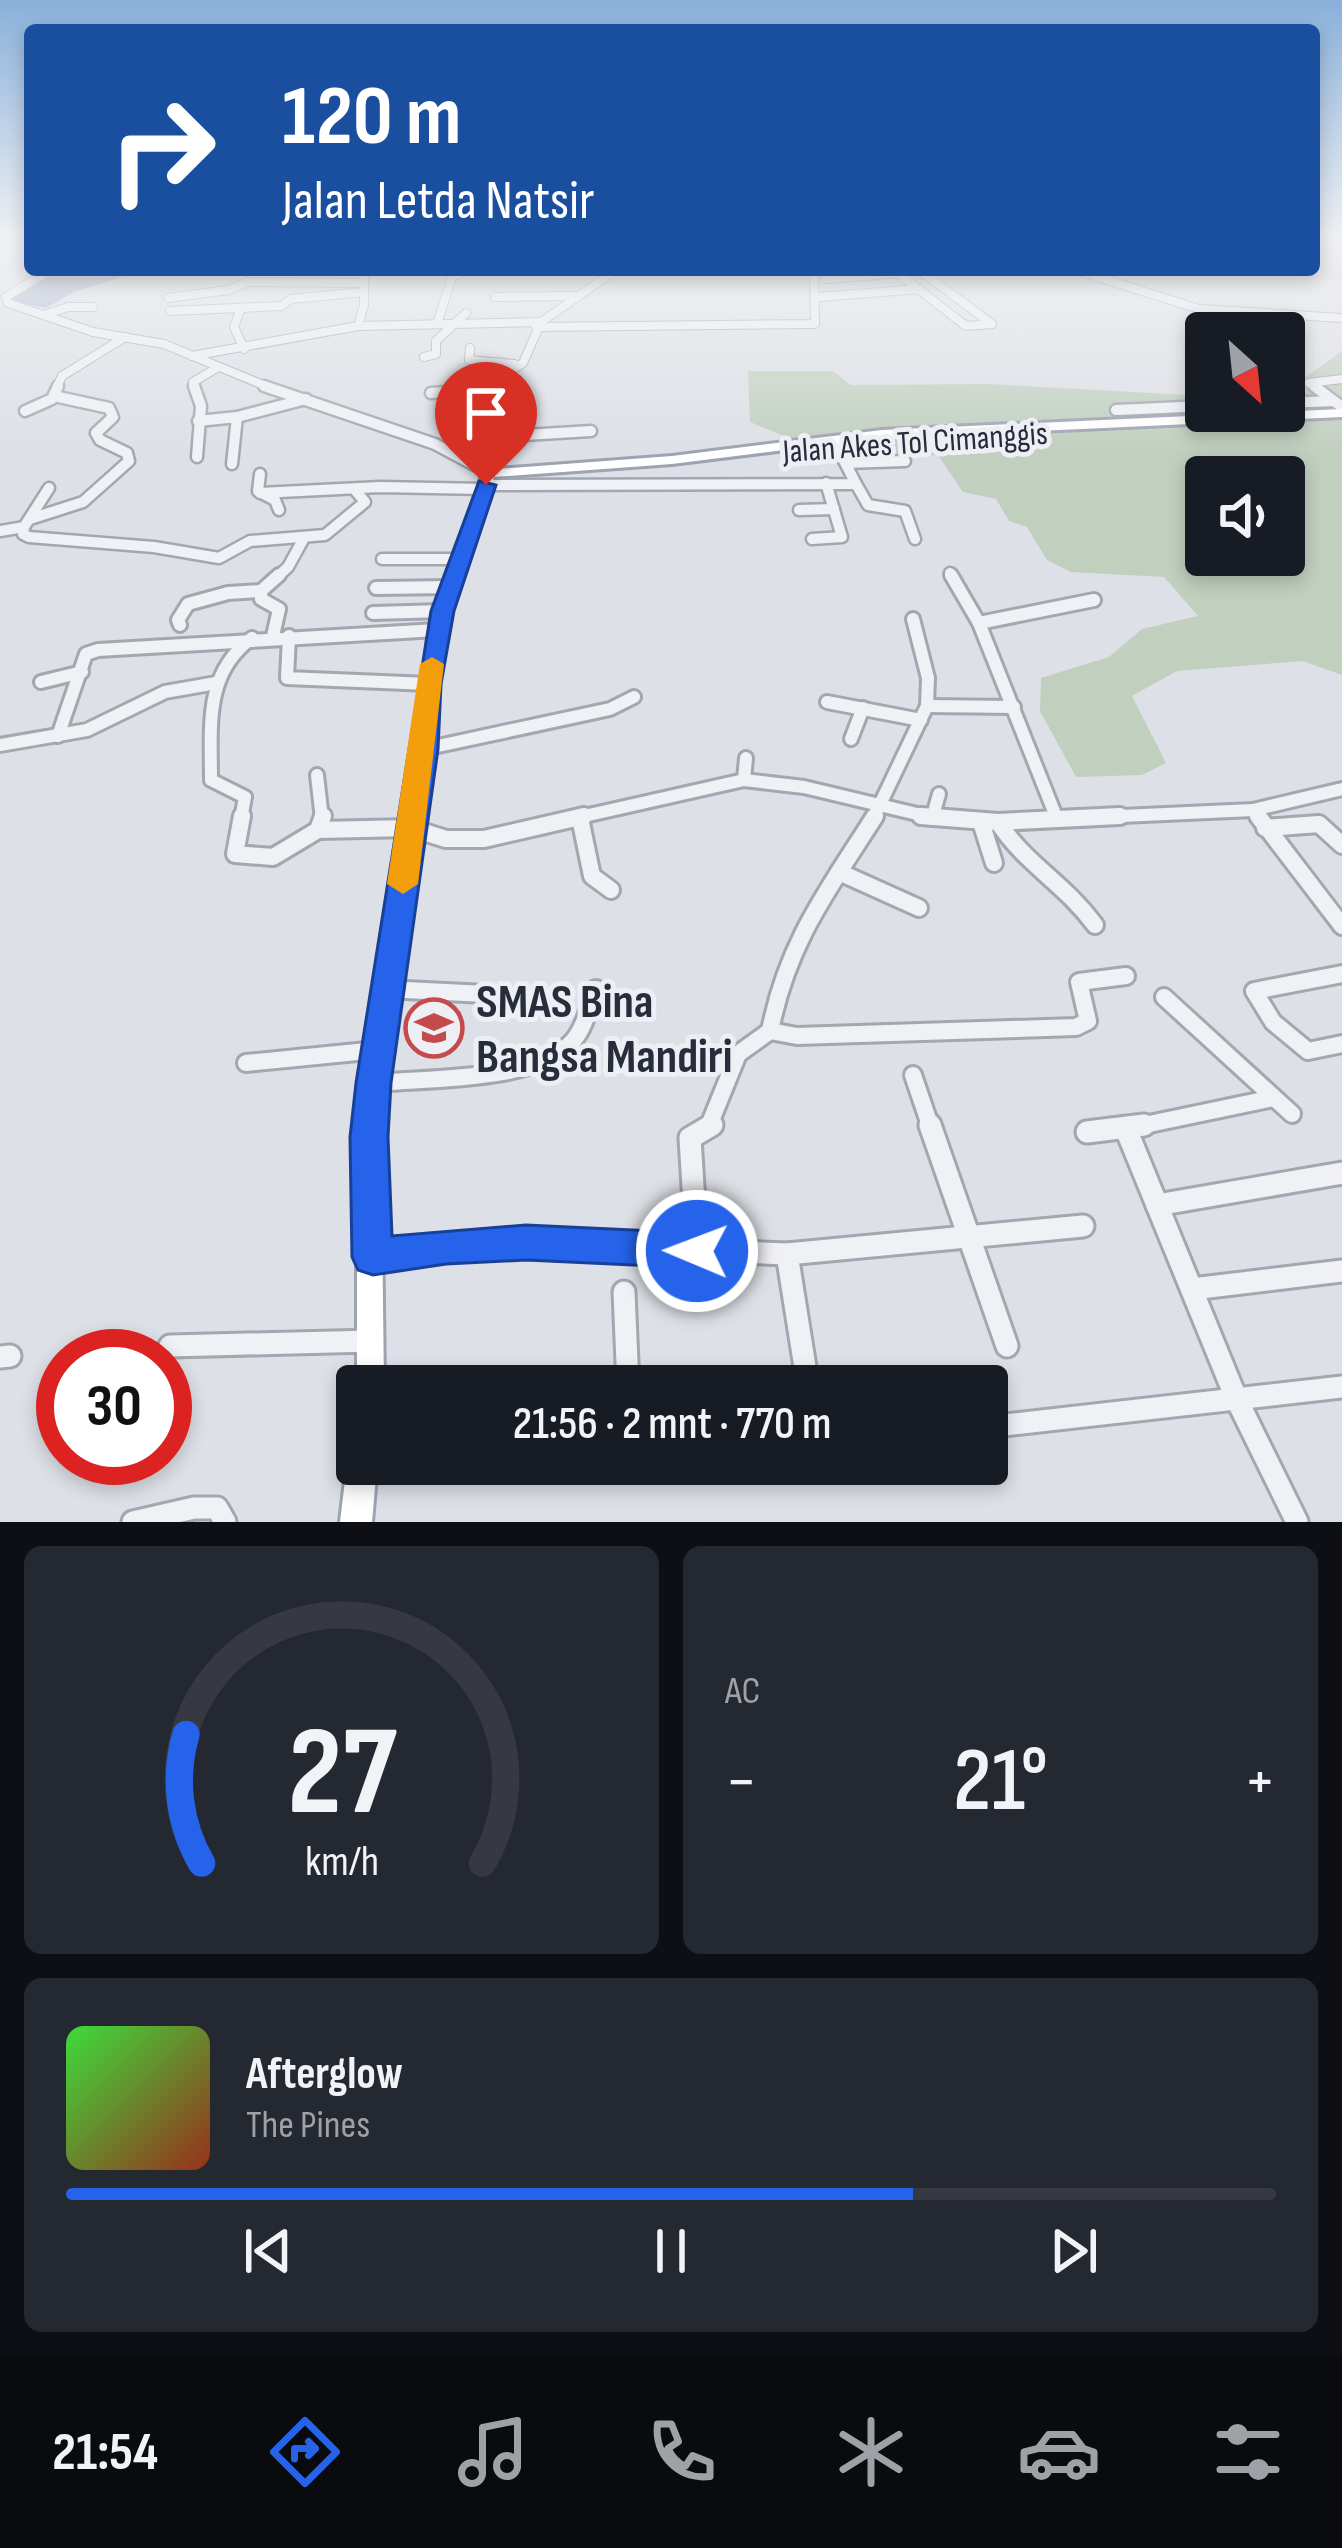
<!DOCTYPE html>
<html lang="id">
<meta charset="utf-8">
<style>
body{margin:0;font-family:"Sofia Sans Condensed",sans-serif;background:#242831;color:#f1f3f6;height:100vh;display:flex;flex-direction:column;font-size:45px;white-space:nowrap}
*{box-sizing:border-box;margin:0}
p{font-size:39px;color:#9ea1a6}
.icon{flex:none;width:66px;height:66px;fill:none;stroke:currentColor;stroke-width:2;stroke-linecap:round;stroke-linejoin:round}
.map{position:relative;height:1522px;overflow:hidden}
.side{display:flex;flex-direction:column;gap:24px;padding:24px;background:#0d0f14;flex:1}
.side>*{flex:none}
.guide{position:absolute;left:24px;top:24px;width:1296px;height:252px;border-radius:12px;box-shadow:0 6px 18px #0003;background:#1a4fa0;color:#fff;overflow:hidden}
.needle{width:78px;rotate:153deg}
.tools{position:absolute;left:1185px;top:312px;display:grid;gap:24px}
.tools a{display:grid;place-items:center;width:120px;height:120px;border-radius:12px;background:#171b24;box-shadow:0 6px 18px #0003;font-size:60px}
.speed{position:absolute;left:36px;top:1329px;display:flex;gap:24px;font-size:60px;font-weight:700;text-align:center}
.speed>*{display:grid;place-content:center;width:156px;height:156px;border-radius:50%;background:#171b24;box-shadow:0 6px 18px #0003;line-height:1}
.speed .limit{border:18px solid #d22;background:#fff;color:#111}
.pin{position:absolute;display:grid;place-items:center;width:102px;height:102px;color:#fff;margin:-123px -51px;border-radius:50% 50% 50% 0;rotate:-45deg;box-shadow:0 0 12px #0007}
.pin .icon{rotate:45deg}
.me{position:absolute;width:132px;margin:-66px;rotate:271deg;stroke-linejoin:round;filter:drop-shadow(0 0 9px #0008)}
.turn{display:flex;align-items:center;gap:42px;height:252px;padding:0 60px;font-size:54px}
.turn .icon{width:156px;height:156px;stroke-width:2.5}
.turn b{display:block;font-size:84px;line-height:102px}
.big{font-size:90px;font-weight:600;line-height:1.1}
.side .widget{flex:1;display:flex;flex-direction:column;justify-content:center;gap:18px;min-width:0;padding:0 42px;border-radius:18px;background:#242831}
.side .dial{align-items:center;gap:0}
.dial svg{height:312px;overflow:visible;fill:none;stroke:#363941;stroke-width:7;stroke-linecap:round;text-anchor:middle}
.dial text{fill:#f1f3f6;stroke:none}
.song{display:flex;align-items:center;gap:36px}
.cover{width:144px;height:144px;border-radius:18px;background:linear-gradient(135deg,hsl(120 70% 55%),hsl(10 70% 35%))}
.played{height:12px;border-radius:6px;background:linear-gradient(90deg,#2563eb 70%,#363941 70%)}
.keys{display:flex;justify-content:space-around;direction:ltr}
.heat{display:flex;justify-content:space-between;align-items:center;font-size:66px;direction:ltr}
.side .tiles{flex:1;display:grid;gap:24px;grid-template-columns:1fr 1fr}
.widget:last-child{grid-column:span 2}
.trip{position:absolute;left:336px;top:1365px;width:672px;height:120px;border-radius:12px;background:#171b24;box-shadow:0 6px 18px #0003;font-weight:600;line-height:120px;text-align:center}
.menu{display:flex;height:192px;justify-content:space-around;align-items:center;background:#090b0e;color:#9ea1a6}
.menu .icon{width:84px;height:84px}
.menu .on{color:#2563eb}
.menu b{font-size:54px;color:#f1f3f6}
.map>svg:first-child{display:block}
</style>
<div class="map">
<svg width="1342" height="1522" viewBox="0 0 1342 1522">
<rect width="100%" height="100%" fill="#dde0e6"/>
<polygon fill="#cccfd8" points="1322,240 1342,240 1342,282 1247,270 1314,270 1314,252"/>
<path fill="#c1cfbf" fill-rule="evenodd" d="M1342,351V675L1303,661L1177,671L1132,696L1166,763L1142,775L1076,777L1040,711L1041,678L1109,657L1142,629L1198,616L1164,577L1071,572L1047,560L1027,527L1009,521L996,499L963,492L938,455L838,458L750,422L748,371H833L851,385L988,384L1206,396V411H1284V384L1307,376ZM1206,477H1284V555H1206Z"/>
<polygon fill="#9aa9c4" points="55,270 146,270 76,291 46,308 10,301 12,296"/>
<g fill="none" stroke-linecap="round" stroke-linejoin="round">
<g stroke="#a3a7b0" stroke-width="10">
<g id="minor-far4">
<polyline points="0,244 5,240"/>
<polyline points="50,270 6,297 8,303 93,332 164,344 273,389"/>
<polyline points="894,270 966,326 992,324 919,270"/>
<polyline points="1076,270 1199,309 1342,318"/>
<polyline points="826,279 899,273"/>
<polyline points="495,297 575,296"/>
<polyline points="818,297 920,289"/>
<polyline points="168,298 229,290 247,282 362,283"/>
<polyline points="241,308 234,327 244,349"/>
<polyline points="170,311 281,306 291,299 364,292"/>
<polyline points="47,314 68,307 93,307"/>
<polyline points="437,324 452,277 465,270"/>
<polyline points="358,326 364,305 364,270"/>
<polyline points="536,327 815,324 814,273 838,270"/>
<polyline points="470,348 469,360 514,364"/>
<polyline points="192,356 358,326 541,322"/>
<polyline points="424,357 436,354 436,341 466,313"/>
<polyline points="1309,383 1318,389"/>
<polyline points="1309,383 1342,379"/>
<polyline points="56,389 62,376 125,337"/>
<polyline points="195,389 193,382 215,369"/>
<polyline points="488,389 493,389"/>
<polyline points="496,389 497,379 523,363 541,322 616,270"/>
</g>
</g>
<g stroke="#a3a7b0" stroke-width="15">
<g id="minor-far3">
<polyline points="194,386 201,406 197,457"/>
<polyline points="264,386 435,444 489,473 496,386"/>
<polyline points="1314,386 1342,407"/>
<polyline points="431,393 493,389"/>
<polyline points="1284,403 1333,401"/>
<polyline points="1116,410 1206,406"/>
<polyline points="25,411 52,399 58,386"/>
<polyline points="198,421 237,417"/>
<polyline points="493,437 591,431"/>
<polyline points="846,463 905,461"/>
<polyline points="232,464 237,417 306,399"/>
<polyline points="260,474 258,491 275,500 279,510"/>
<polyline points="856,484 868,505 905,511 915,539"/>
<polyline points="486,485 856,484 835,443"/>
<polyline points="49,488 24,527 23,534 29,537 154,547 219,558 250,541 325,535 365,502 355,490"/>
<polyline points="260,493 380,487 485,489"/>
<polyline points="799,510 834,509"/>
<polyline points="30,519 83,502 129,461 127,453 100,440 96,433 113,417 109,408 54,396"/>
<polyline points="0,531 24,527"/>
<polyline points="812,539 842,537 826,483"/>
<polyline points="382,559 460,559"/>
<polyline points="950,573 953,578"/>
<polyline points="276,578 288,567 304,538"/>
</g>
</g>
<g stroke="#a3a7b0" stroke-width="18">
<g id="minor-far2">
<polyline points="951,575 979,623"/>
<polyline points="376,588 451,587"/>
<polyline points="373,613 443,611"/>
<polyline points="180,625 178,620 188,604 228,593 261,591"/>
<polyline points="273,636 279,609 261,599 261,591 279,575"/>
<polyline points="289,636 287,678 429,684"/>
<polyline points="41,682 82,672"/>
<polyline points="827,702 921,720"/>
<polyline points="927,706 1014,707"/>
<polyline points="58,736 86,654 98,650 437,630"/>
<polyline points="851,739 863,708"/>
<polyline points="0,745 87,730 165,692 216,683"/>
<polyline points="424,749 610,709 634,697"/>
<polyline points="317,775 322,819"/>
<polyline points="744,780 746,758"/>
<polyline points="1253,810 1260,819"/>
<path d="M241,819L245,797L211,780C211,726 204,673 252,638"/>
<polyline points="571,819 744,780 804,787 938,819"/>
<polyline points="873,819 927,706 928,678 913,619"/>
<polyline points="932,819 939,794"/>
<polyline points="1056,819 1253,810 1342,789"/>
<polyline points="1057,819 979,623 1094,600"/>
</g>
</g>
<g stroke="#a3a7b0" stroke-width="22">
<g id="minor-far1">
<polyline points="242,816 235,854 273,857 318,830 411,828 446,839 484,839 584,816"/>
<path d="M875,816C828,890 787,943 770,1031L797,1036L1076,1027L1088,1021L1079,982L1126,976"/>
<polyline points="921,816 998,822 1120,816"/>
<polyline points="1258,816 1342,926"/>
<polyline points="580,818 592,876 611,890"/>
<polyline points="981,822 994,863"/>
<path d="M998,822C1026,865 1063,882 1095,925"/>
<polyline points="1265,828 1319,824 1342,845"/>
<polyline points="318,830 323,816"/>
<polyline points="839,872 919,908"/>
<polyline points="1342,974 1254,991 1273,1022 1308,1051 1342,1044"/>
<polyline points="386,989 505,995"/>
<polyline points="1164,997 1292,1114"/>
<polyline points="246,1063 377,1050"/>
<polyline points="913,1075 931,1128"/>
<path d="M374,1083C426,1078 537,1082 573,1041C585,1027 589,1006 596,989"/>
<polyline points="708,1128 738,1054 770,1031"/>
<polyline points="1130,1128 1273,1098"/>
</g>
</g>
<g stroke="#a3a7b0" stroke-width="27">
<g id="minor">
<polyline points="930,1125 1007,1346"/>
<polyline points="1126,1129 1236,1398 1297,1522"/>
<polyline points="1087,1132 1144,1125"/>
<polyline points="1157,1205 1342,1173"/>
<polyline points="697,1251 690,1138 712,1125"/>
<polyline points="787,1254 808,1386"/>
<polyline points="372,1257 446,1246 526,1243 787,1254 1083,1226"/>
<polyline points="1192,1289 1342,1271"/>
<polyline points="624,1292 628,1386"/>
<polyline points="170,1346 372,1341"/>
<polyline points="0,1357 10,1356"/>
<polyline points="987,1427 1342,1387"/>
<polyline points="133,1522 194,1508 217,1508 225,1522"/>
</g>
</g>
<g stroke="#9ea3b1" stroke-width="6">
<g id="major">
<polygon points="1342,409 1342,417 882,438 672,464 494,477 445,630 433,749 388,1050 381,1137 384,1386 357,1386 357,1389 357,1137 366,1050 415,749 429,630 484,470 672,456 882,430"/>
<polygon points="357,1451 357,1464 377,1464 372,1522 340,1522 347,1464 351,1453"/>
</g>
</g>
<use href="#minor-far4" stroke="#f0f1f5" stroke-width="8"/>
<use href="#minor-far3" stroke="#f0f1f5" stroke-width="10"/>
<use href="#minor-far2" stroke="#f0f1f5" stroke-width="12"/>
<use href="#minor-far1" stroke="#f0f1f5" stroke-width="16"/>
<use href="#minor" stroke="#f0f1f5" stroke-width="21"/>
<use href="#major" fill="#fff" fill-rule="evenodd"/>
</g>
<linearGradient id="sky" x2="0" y2="1"><stop stop-color="#89b0da"/><stop offset="0.53" stop-color="#f0f1f4"/><stop offset="1" stop-color="#f0f1f4" stop-opacity="0"/></linearGradient>
<rect width="1342" height="454" fill="url(#sky)"/>
<polygon fill="#2563eb" stroke="#184099" stroke-width="3" points="479,481 496,485 454,611 441,684 438,749 391,1083 388,1137 392,1236 526,1225 697,1233 711,1238 717,1251 711,1263 697,1268 526,1260 446,1264 373,1275 358,1270 352,1257 350,1137 356,1083 431,611"/>
<polygon fill="#f59e0b" points="432,657 444,664 418,884 403,894 387,884 420,664"/>
<defs>
<g id="school-ring" transform="scale(3)"><circle r="9.5" fill="#edeff4" stroke="#c44a4c" stroke-width="1.5"/><path d="M0-5L7-2L0 1L-7-2ZM-4 1L0 2.5L4 1V4Q0 6-4 4Z" fill="#c44a4c"/></g>
</defs>
<g fill-rule="evenodd">
<use href="#school-ring" x="434" y="1028"/>
</g>
<g text-anchor="middle" stroke-width="10" stroke-linejoin="round" paint-order="stroke">
<g font-size="33" fill="#282d3c" stroke="#edeff4">
<text transform="translate(915 441) rotate(-4)" y="12">Jalan Akes Tol Cimanggis</text>
</g>
<g font-size="48" font-weight="bold" fill="#282d3c" stroke="#edeff4" text-anchor="start">
<text x="476" y="1017">SMAS Bina<tspan x="476" dy="55">Bangsa Mandiri</tspan></text>
</g>
</g>
</svg>
<div class="tools">
<a><svg class="needle" viewBox="-14 -14 28 28"><path d="M0-13l5 13h-10z" fill="#e53935"/><path d="M0 13l5-13h-10z" fill="#9ea1a6"/></svg></a>
<a><svg class="icon" aria-label="sound" viewBox="0 0 24 24"><path d="M4 9h4l5-4v14l-5-4H4zM17 9q2 3 0 6"/></svg></a>
</div>
<div class="speed"><div class="limit">30</div></div>
<div class="pin" style="left:486px;top:485px;background:#d93025"><svg class="icon" aria-label="arrive" viewBox="0 0 24 24"><path d="M6 21V4h12l-3 4 3 4H6"/></svg></div>
<svg class="me" style="left:697px;top:1251px" viewBox="-20 -20 40 40"><circle r="17" fill="#2563eb" stroke="#fff" stroke-width="3"/><path d="M0-11L8 9 0 5-8 9z" fill="#fff"/></svg>
<div class="trip">21:56 · 2 mnt · 770 m</div>
<div class="guide">
<div class="turn"><svg class="icon" aria-label="right" viewBox="0 0 24 24"><path d="M7 20v-9h11M14 6l5 5-5 5"/></svg><div><b>120 m</b>Jalan Letda Natsir</div></div>
</div>
</div>
<section class="side">
<div class="tiles">
<div class="widget dial"><svg viewBox="0 0 100 80">
<path d="M14 69A42 42 0 1 1 86 69"/>
<path d="M14 69A42 42 0 0 1 10 36" stroke="#2563eb"/>
<text x="50" y="56" font-size="32" font-weight="700">27</text>
<text x="50" y="72" font-size="11">km/h</text>
</svg></div>
<div class="widget"><p>AC</p>
<div class="heat"><a>−</a><b class="big">21°</b><a>+</a></div>
</div>
<div class="widget">
<div class="song"><i class="cover"></i><div><b>Afterglow</b><p>The Pines</p></div></div>
<div class="played"></div>
<div class="keys"><svg class="icon" aria-label="previous" viewBox="0 0 24 24"><path d="M18 5L8 12l10 7zM5 5v14"/></svg><svg class="icon" aria-label="pause" viewBox="0 0 24 24"><path d="M8 5v14M16 5v14"/></svg><svg class="icon" aria-label="next" viewBox="0 0 24 24"><path d="M6 5l10 7-10 7zM19 5v14"/></svg></div>
</div>
</div>
</section>
<nav class="menu">
<b>21:54</b>
<svg class="icon on" aria-label="directions" viewBox="0 0 24 24"><path d="M12 3l9 9-9 9-9-9zM9 14v-3h6M13 9l2 2-2 2"/></svg>
<svg class="icon" aria-label="music" viewBox="0 0 24 24"><path d="M9 18V5l10-2v13"/><circle cx="6" cy="18" r="3"/><circle cx="16" cy="16" r="3"/></svg>
<svg class="icon" aria-label="phone" viewBox="0 0 24 24"><path d="M5 4h4l2 5-3 2q2 4 5 5l2-3 5 2v4C11 20 4 13 5 4z"/></svg>
<svg class="icon" aria-label="climate" viewBox="0 0 24 24"><path d="M12 3v18M4 7l16 10M4 17L20 7"/></svg>
<svg class="icon" aria-label="car" viewBox="0 0 24 24"><path d="M5 17H2v-5l4-1 3-4h7l3 4 3 1v5h-3M9 17h6M6 11h13"/><circle cx="7" cy="17" r="2"/><circle cx="17" cy="17" r="2"/></svg>
<svg class="icon" aria-label="filters" viewBox="0 0 24 24"><path d="M4 7h16M4 17h16"/><circle cx="9" cy="7" r="2"/><circle cx="15" cy="17" r="2"/></svg>
</nav>
